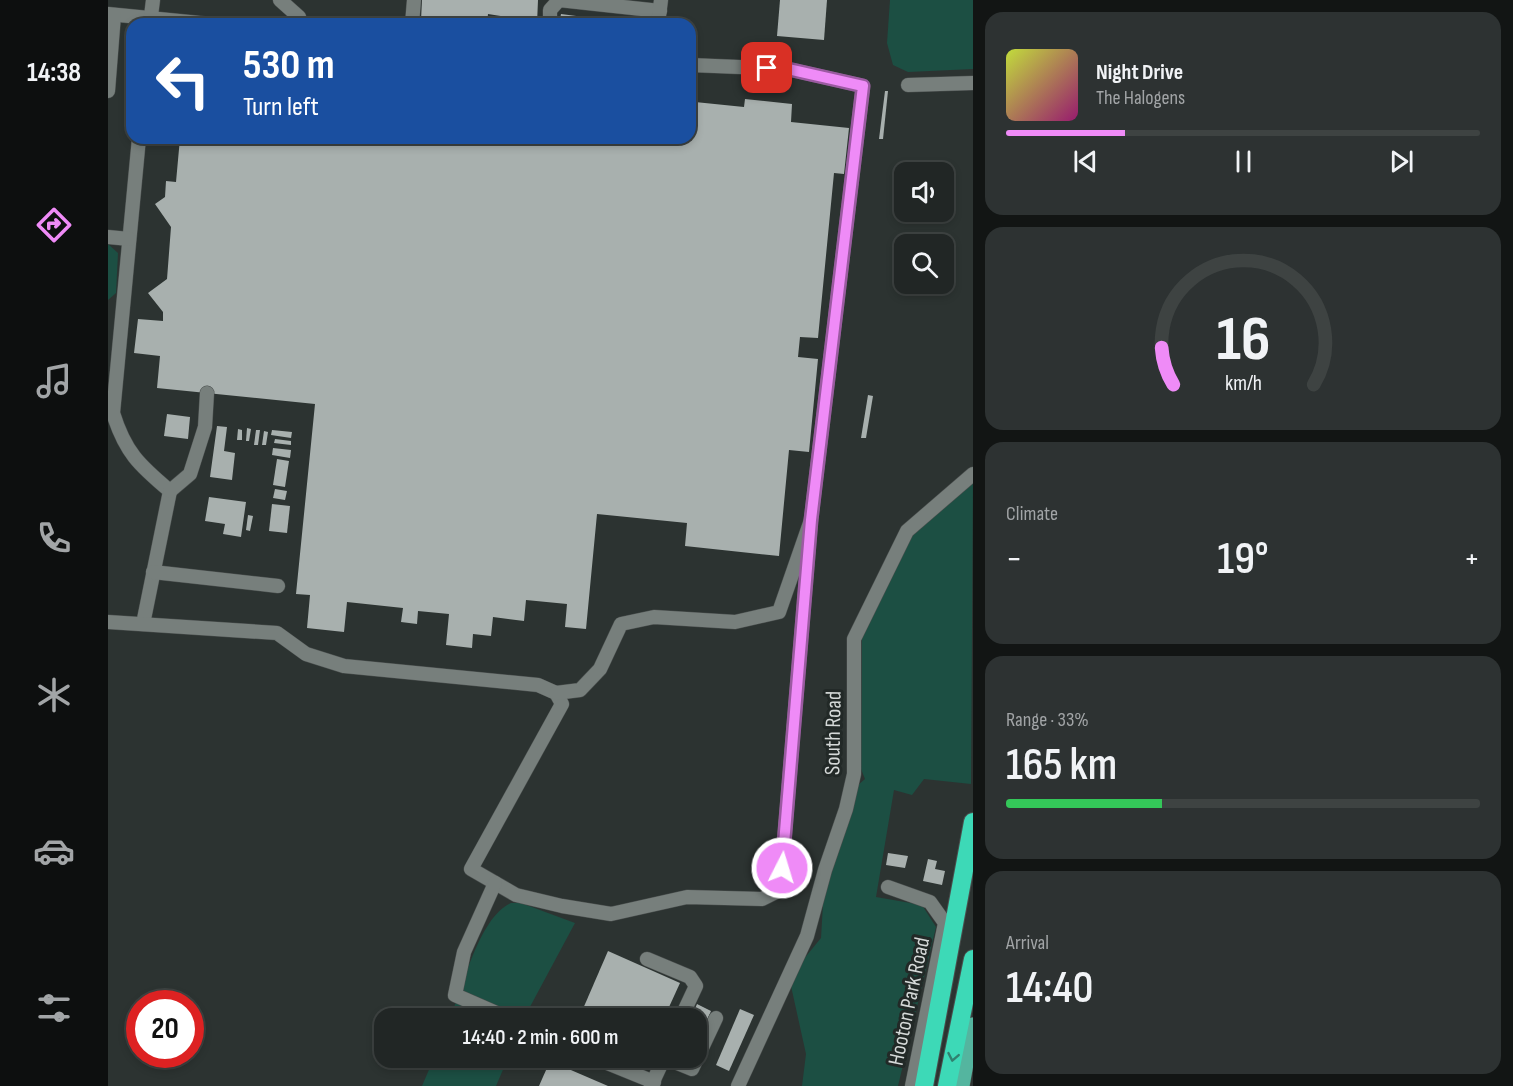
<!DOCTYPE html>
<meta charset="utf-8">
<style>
body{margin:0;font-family:"Sofia Sans Condensed",sans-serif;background:#2d3232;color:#f1f3f6;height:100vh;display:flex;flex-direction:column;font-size:22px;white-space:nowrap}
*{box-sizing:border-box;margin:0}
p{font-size:20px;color:#a2a5a7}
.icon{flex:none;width:33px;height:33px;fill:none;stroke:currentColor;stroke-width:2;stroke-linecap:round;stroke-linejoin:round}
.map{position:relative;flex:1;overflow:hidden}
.details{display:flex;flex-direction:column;gap:12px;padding:12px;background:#121514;width:540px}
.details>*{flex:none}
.banner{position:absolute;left:18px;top:18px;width:570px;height:126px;border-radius:18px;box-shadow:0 3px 9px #0003,0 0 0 2px #3e4342;background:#1a4fa0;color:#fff;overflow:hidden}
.buttons{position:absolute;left:786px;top:162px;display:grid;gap:12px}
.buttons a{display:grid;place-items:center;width:60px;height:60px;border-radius:12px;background:#212625;box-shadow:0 3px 9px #0003,0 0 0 2px #3e4342;font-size:30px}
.speed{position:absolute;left:18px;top:990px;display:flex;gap:12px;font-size:30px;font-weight:700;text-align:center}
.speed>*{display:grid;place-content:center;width:78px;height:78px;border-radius:50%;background:#212625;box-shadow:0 3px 9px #0003,0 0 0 2px #3e4342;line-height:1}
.speed .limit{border:9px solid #d22;background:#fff;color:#111}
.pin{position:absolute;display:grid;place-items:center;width:51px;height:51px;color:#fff;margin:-26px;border-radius:12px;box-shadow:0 3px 9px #0006}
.me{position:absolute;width:66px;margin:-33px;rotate:5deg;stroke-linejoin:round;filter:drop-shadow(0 0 4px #0008)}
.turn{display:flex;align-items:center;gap:21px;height:126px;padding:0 18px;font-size:27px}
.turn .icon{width:78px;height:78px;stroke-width:2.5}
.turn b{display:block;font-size:42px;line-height:51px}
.big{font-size:45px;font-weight:600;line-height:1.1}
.details .tile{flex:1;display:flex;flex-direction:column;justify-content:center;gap:9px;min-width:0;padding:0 21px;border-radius:18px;background:#2d3232}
.details .dial{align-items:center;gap:0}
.dial svg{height:156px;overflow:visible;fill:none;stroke:#3e4342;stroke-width:7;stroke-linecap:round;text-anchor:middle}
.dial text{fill:#f1f3f6;stroke:none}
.song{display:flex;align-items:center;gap:18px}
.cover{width:72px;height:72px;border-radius:9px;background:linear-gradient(135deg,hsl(70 70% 55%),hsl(320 70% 35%))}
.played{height:6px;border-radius:3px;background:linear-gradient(90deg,#ef8bf7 25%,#3e4342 25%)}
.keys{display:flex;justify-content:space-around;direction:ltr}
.heat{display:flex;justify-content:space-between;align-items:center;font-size:33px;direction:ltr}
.charge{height:9px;border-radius:4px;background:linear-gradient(90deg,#34c759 33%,#3e4342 0)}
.trip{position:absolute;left:266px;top:1008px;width:333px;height:60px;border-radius:18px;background:#212625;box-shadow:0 3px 9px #0003,0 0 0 2px #3e4342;font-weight:600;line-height:60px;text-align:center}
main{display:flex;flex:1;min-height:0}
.tab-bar{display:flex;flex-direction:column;width:108px;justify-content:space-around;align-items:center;background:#0d0f0f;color:#a2a5a7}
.tab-bar .icon{width:42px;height:42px}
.tab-bar .active{color:#ef8bf7}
.tab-bar b{font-size:27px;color:#f1f3f6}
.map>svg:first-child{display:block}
</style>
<main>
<nav class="tab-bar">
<b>14:38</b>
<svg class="icon active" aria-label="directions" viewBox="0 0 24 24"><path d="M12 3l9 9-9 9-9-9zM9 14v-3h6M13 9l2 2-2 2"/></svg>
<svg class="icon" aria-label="music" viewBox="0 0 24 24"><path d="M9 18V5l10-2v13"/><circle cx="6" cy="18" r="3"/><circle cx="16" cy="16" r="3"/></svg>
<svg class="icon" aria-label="phone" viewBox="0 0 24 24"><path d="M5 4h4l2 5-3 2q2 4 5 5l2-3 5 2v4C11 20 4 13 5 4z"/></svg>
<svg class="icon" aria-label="climate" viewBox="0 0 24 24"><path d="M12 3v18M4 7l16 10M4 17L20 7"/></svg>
<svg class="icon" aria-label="car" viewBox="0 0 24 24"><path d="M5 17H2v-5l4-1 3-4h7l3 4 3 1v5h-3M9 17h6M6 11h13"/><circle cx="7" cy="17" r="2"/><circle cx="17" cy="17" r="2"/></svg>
<svg class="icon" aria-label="filters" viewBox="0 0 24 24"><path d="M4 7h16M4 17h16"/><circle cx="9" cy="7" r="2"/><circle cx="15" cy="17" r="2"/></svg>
</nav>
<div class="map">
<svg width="865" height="1086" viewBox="0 0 865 1086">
<rect width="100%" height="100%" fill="#2c3331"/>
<g fill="#1c4f43">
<polygon points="782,0 865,0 865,69 800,72 785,65 779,43"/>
<polygon points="0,244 10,253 8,293 0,300"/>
<polygon points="865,474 863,784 816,779 804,795 786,790 768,897 814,905 828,927 790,1086 694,1086 698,1054 683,986 695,960 713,938 717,870 749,786 757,779 753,769 754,629 799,531"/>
<path d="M403,903H413L467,923L416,1018H342C355,987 371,917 403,903Z"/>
<polygon points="326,1058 400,1058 388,1086 314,1086"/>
</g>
<g fill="#a8b0ae">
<polygon points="314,0 430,0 429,24 408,24 406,18 380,14 379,24 344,24 313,20"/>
<polygon points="672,0 719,0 716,40 669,36"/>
<polygon points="453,14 522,23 522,24 451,24"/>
<polygon points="582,82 589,83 587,102 636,107 637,99 684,104 683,122 741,128 736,174 726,173 710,338 692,337 690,357 710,359 701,452 681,450 671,556 577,546 579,523 489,514 478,629 457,627 459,604 418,600 416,621 385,617 383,636 365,634 364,648 338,645 341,614 310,611 309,624 293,622 295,608 239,602 236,632 199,628 202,595 188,594 207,404 49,388 52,356 26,353 30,319 55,321 55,312 40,293 59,279 63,227 47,204 57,197 58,181 68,182 72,138 582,138"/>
<polygon points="777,91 780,91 775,139 771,139"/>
<polygon points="760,395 765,396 758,438 753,438"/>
<polygon points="59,414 82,417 80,439 56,436"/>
<polygon points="109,426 119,427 116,451 127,453 124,480 102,477"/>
<polygon points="139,428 143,429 141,441 138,441"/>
<polygon points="130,429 134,430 134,440 129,440"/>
<polygon points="148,430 152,430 150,445 146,445"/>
<polygon points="164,430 184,432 183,438 163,435"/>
<polygon points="156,431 160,432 158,445 154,445"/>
<polygon points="167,439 183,441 183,445 166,443"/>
<polygon points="165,448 183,450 182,458 164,455"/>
<polygon points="169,459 181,461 177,487 165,485"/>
<polygon points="167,489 179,491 177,500 165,498"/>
<polygon points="101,497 138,502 133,537 115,534 117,524 97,521"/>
<polygon points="164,504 182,506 179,533 161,531"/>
<polygon points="140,515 145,516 142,531 138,530"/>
<polygon points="780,853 800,856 797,868 778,865"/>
<polygon points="820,859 829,861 827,869 837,871 834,885 815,881"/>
<polygon points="500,951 572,983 556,1018 471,1018"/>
<polygon points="589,1004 603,1011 588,1046 588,1018 583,1018"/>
<polygon points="632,1009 646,1015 621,1071 608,1065"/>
<polygon points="442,1061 500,1086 431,1086"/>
</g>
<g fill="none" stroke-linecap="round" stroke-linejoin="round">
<g stroke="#4a4f4e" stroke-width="15">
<g id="minor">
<polyline points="172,0 191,17 193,24"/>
<polyline points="0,14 102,24"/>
<polyline points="42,24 45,0"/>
<polyline points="304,24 306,0"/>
<polyline points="442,24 442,10 451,0 552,11"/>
<polyline points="550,24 553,0"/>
<polyline points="800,85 865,83"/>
<polyline points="0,91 6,15"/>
<path d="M31,138L5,413C17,452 31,465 62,491L35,624"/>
<polyline points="0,237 21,239"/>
<polyline points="62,491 82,474 97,427 99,393"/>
<polyline points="45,572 170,586"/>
<polyline points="0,622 169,633 198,654 236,666 430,685 448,693 454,704 363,869 408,895 454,906 503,914 579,897 654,899 672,890 703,520"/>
<polyline points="448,693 472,690 492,669 513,624 546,617 627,622 671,612 703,520 755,86 680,69 582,65"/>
<polyline points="387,883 356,952 347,995 400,1018"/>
<polyline points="780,887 822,902 837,923 804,1086"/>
<polyline points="539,959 582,977 588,986 573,1018"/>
<polyline points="487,1058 546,1082"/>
<polyline points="557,1058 584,1069 608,1018"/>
<polyline points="543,1086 556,1058"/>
<polyline points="630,1086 699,936 717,870 738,809 746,774 746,639 799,531 865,474"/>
</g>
</g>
<g stroke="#4a4f4e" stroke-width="16">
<polyline id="major" points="854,1086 865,1025"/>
</g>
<g stroke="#4a4f4e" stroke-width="20">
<g id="highway">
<polyline points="816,1086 865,822"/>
<polyline points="839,1086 865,959"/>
</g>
</g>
<use href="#minor" stroke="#777f7c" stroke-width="14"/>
<use href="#major" stroke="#54b59f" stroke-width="15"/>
<use href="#highway" stroke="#3dd9b7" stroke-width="18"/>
</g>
<defs><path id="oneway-chevron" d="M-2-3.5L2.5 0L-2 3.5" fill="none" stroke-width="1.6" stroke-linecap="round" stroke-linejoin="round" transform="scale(1.5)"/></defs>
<use stroke="#30816f" href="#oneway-chevron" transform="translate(845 1057) rotate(101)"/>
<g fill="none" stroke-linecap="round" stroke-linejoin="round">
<g stroke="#9b5aa1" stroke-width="15">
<polyline id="route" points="659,68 680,69 755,86 703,520 674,868"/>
</g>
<use href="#route" stroke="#ef8bf7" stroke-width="10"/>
</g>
<g text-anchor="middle" stroke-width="6" stroke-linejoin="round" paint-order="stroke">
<g font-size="22" fill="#d5d9d8" stroke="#222927">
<text transform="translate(724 733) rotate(-89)" y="8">South Road</text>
<text transform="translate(800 1001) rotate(-78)" y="8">Hooton Park Road</text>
</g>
</g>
</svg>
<div class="buttons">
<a><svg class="icon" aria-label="sound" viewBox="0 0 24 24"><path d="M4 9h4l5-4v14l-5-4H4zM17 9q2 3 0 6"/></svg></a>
<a><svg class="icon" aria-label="search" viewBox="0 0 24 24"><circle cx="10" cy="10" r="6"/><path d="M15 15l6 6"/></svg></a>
</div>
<div class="speed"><div class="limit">20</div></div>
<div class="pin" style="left:659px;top:68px;background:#d93025"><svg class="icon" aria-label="arrive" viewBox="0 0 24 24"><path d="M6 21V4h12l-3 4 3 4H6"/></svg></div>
<svg class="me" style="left:674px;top:868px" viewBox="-20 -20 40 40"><circle r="17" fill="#ef8bf7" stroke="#fff" stroke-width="3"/><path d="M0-11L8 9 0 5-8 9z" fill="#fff"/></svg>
<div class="trip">14:40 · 2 min · 600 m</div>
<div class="banner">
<div class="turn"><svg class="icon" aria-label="left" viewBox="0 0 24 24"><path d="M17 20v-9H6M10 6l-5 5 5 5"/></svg><div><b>530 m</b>Turn left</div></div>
</div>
</div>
<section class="details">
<div class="tile">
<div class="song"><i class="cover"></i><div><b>Night Drive</b><p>The Halogens</p></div></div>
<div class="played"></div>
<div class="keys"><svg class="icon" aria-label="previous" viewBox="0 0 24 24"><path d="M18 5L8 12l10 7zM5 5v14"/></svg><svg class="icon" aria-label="pause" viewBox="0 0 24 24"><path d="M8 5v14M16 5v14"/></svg><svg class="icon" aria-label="next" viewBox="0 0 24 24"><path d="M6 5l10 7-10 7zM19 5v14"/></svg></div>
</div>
<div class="tile dial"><svg viewBox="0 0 100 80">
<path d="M14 69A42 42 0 1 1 86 69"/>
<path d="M14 69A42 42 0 0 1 8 50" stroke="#ef8bf7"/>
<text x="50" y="56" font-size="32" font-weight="700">16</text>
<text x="50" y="72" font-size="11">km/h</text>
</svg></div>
<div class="tile"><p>Climate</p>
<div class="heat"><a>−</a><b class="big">19°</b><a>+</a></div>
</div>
<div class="tile"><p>Range · 33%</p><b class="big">165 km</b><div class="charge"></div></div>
<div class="tile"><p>Arrival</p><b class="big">14:40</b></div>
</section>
</main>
